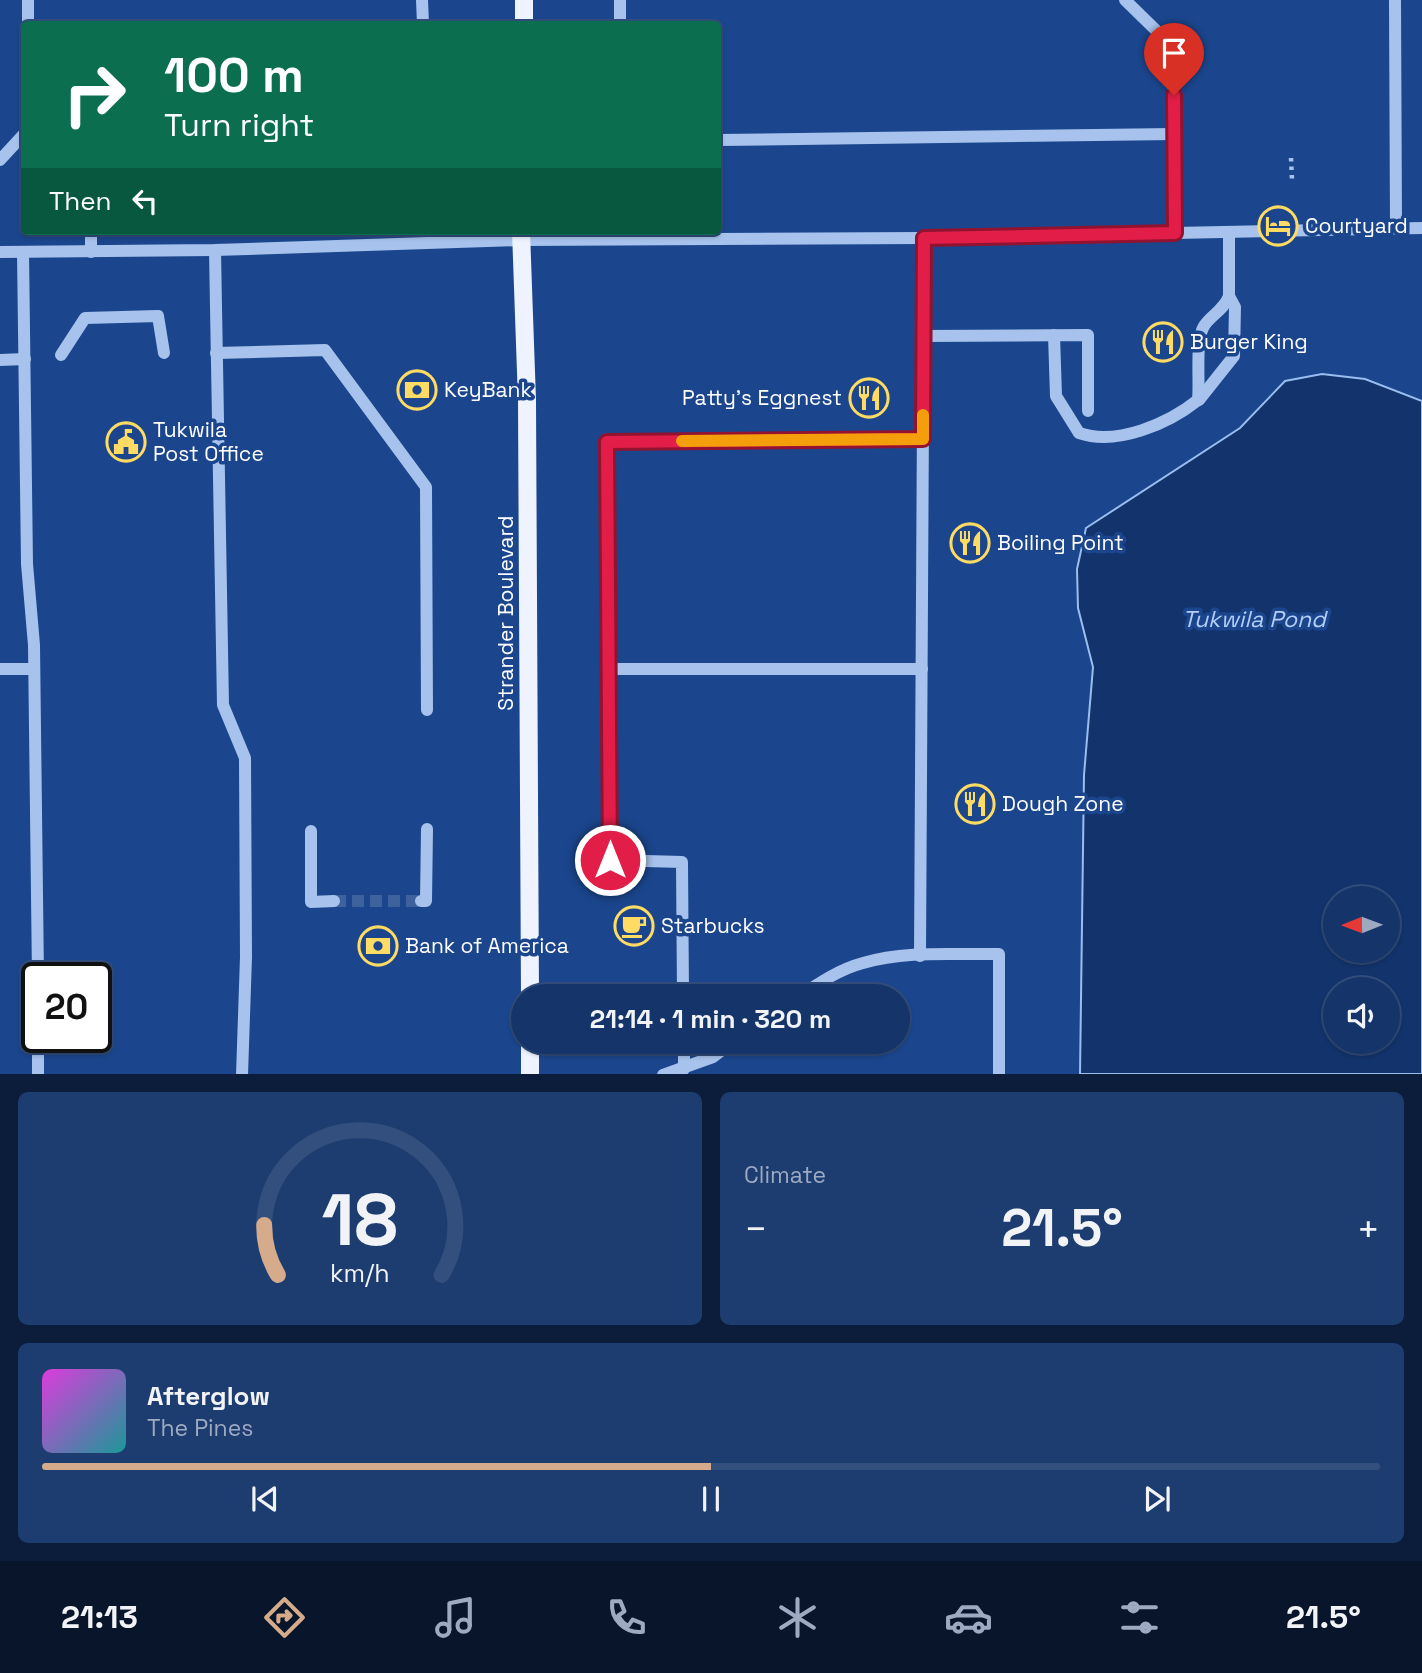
<!DOCTYPE html>
<meta charset="utf-8">
<style>
body{margin:0;font-family:"Space Grotesk",sans-serif;background:#1d3c70;color:#f1f3f6;height:100vh;display:flex;flex-direction:column;font-size:26px;white-space:nowrap}
*{box-sizing:border-box;margin:0}
p{font-size:23px;color:#9daac1}
.icon{flex:none;width:38px;height:38px;fill:none;stroke:currentColor;stroke-width:2;stroke-linecap:round;stroke-linejoin:round}
.map{position:relative;height:1074px;overflow:hidden}
.sheet{display:flex;flex-direction:column;gap:18px;padding:18px;background:#0b1d3a;flex:1}
.sheet>*{flex:none}
.top-card{position:absolute;left:21px;top:21px;width:700px;height:214px;border-radius:7px;box-shadow:0 2px 5px #0004,0 0 0 2px #334f7e;background:#0b6e4f;color:#fff;overflow:hidden}
.needle{width:46px;rotate:269deg}
.fabs{position:absolute;left:1323px;top:886px;display:grid;gap:14px}
.fabs a{display:grid;place-items:center;width:77px;height:77px;border-radius:50%;background:#14346a;box-shadow:0 2px 5px #0004,0 0 0 2px #334f7e;font-size:35px}
.speed{position:absolute;left:21px;top:962px;display:flex;gap:14px;font-size:35px;font-weight:700;text-align:center}
.speed>*{display:grid;place-content:center;width:91px;height:91px;border-radius:50%;background:#14346a;box-shadow:0 2px 5px #0004,0 0 0 2px #334f7e;line-height:1}
.speed .limit{border:4px solid #111;border-radius:10px;background:#fff;color:#111}
.pin{position:absolute;display:grid;place-items:center;width:60px;height:60px;color:#fff;margin:-72px -30px;border-radius:50% 50% 50% 0;rotate:-45deg;box-shadow:0 0 7px #0007}
.pin .icon{rotate:45deg}
.me{position:absolute;width:77px;margin:-38px;rotate:0deg;stroke-linejoin:round;filter:drop-shadow(0 0 5px #0008)}
.turn{display:flex;align-items:center;gap:24px;height:147px;padding:0 28px;font-size:32px}
.turn .icon{width:91px;height:91px;stroke-width:2.5}
.turn b{display:block;font-size:49px;line-height:60px}
.then{display:flex;align-items:center;height:66px;padding:0 28px;background:#0003;gap:14px;font-size:26px}
.big{font-size:52px;font-weight:700;line-height:1.1}
.sheet .tile{flex:1;display:flex;flex-direction:column;justify-content:center;gap:10px;min-width:0;padding:0 24px;border-radius:10px;background:#1d3c70}
.sheet .dial{align-items:center;gap:0}
.dial svg{height:182px;overflow:visible;fill:none;stroke:#334f7e;stroke-width:7;stroke-linecap:round;text-anchor:middle}
.dial text{fill:#f1f3f6;stroke:none}
.song{display:flex;align-items:center;gap:21px}
.cover{width:84px;height:84px;border-radius:10px;background:linear-gradient(135deg,hsl(300 70% 55%),hsl(180 70% 35%))}
.played{height:7px;border-radius:4px;background:linear-gradient(90deg,#d6ab8b 50%,#334f7e 50%)}
.keys{display:flex;justify-content:space-around;direction:ltr}
.heat{display:flex;justify-content:space-between;align-items:center;font-size:38px;direction:ltr}
.sheet .tiles{flex:1;display:grid;gap:18px;grid-template-columns:1fr 1fr}
.tile:last-child{grid-column:span 2}
.trip{position:absolute;left:511px;top:984px;width:399px;height:70px;border-radius:35px;background:#14346a;box-shadow:0 2px 5px #0004,0 0 0 2px #334f7e;font-weight:700;line-height:70px;text-align:center}
.menu{display:flex;height:112px;justify-content:space-around;align-items:center;background:#08152a;color:#9daac1}
.menu .icon{width:49px;height:49px}
.menu .active{color:#d6ab8b}
.menu b{font-size:32px;color:#f1f3f6}
.map>svg:first-child{display:block}
</style>
<div class="map">
<svg width="1422" height="1075" viewBox="0 0 1422 1075">
<rect width="100%" height="100%" fill="#1b468d"/>
<path fill="#12336b" stroke="#9abdf0" stroke-width="2" fill-rule="evenodd" d="M1322,374L1365,379L1422,401V1074H1080L1084,775L1093,667L1078,608L1077,569L1086,528L1240,428L1285,381ZM1335,898H1388V950H1335ZM1335,989H1388V1041H1335Z"/>
<g fill="none" stroke-linecap="round" stroke-linejoin="round">
<polyline stroke="#3d629e" stroke-width="12" stroke-dasharray="12 6" stroke-linecap="butt" points="334,901 421,901"/>
<polyline stroke="#a7c3ed" stroke-width="4.5" stroke-dasharray="3.5 5" stroke-linecap="butt" points="1291,158 1292,180"/>
<g stroke="#a7c3ed" stroke-width="12">
<polyline points="28,0 28,24"/>
<polyline points="422,0 423,24"/>
<polyline points="620,0 620,24"/>
<polyline points="1125,0 1167,41 1173,61 1175,233"/>
<polyline points="1395,0 1396,228"/>
<polyline points="718,140 1174,134"/>
<polyline points="0,160 24,134"/>
<polyline points="215,250 223,705 245,758 246,957 242,1075"/>
<polyline points="0,252 215,250 521,240 924,238 1422,228"/>
<polyline points="23,252 27,564 34,645 38,978"/>
<polyline points="91,252 91,231"/>
<path d="M1054,335L1056,396L1079,433C1117,446 1168,424 1198,400C1200,382 1195,340 1204,326C1211,315 1224,310 1229,296V232"/>
<polyline points="923,336 1088,335 1088,411"/>
<polyline points="216,353 325,350 426,487 427,710"/>
<polyline points="61,355 85,318 158,316 164,353"/>
<polyline points="0,360 25,359"/>
<polyline points="1199,400 1234,356 1235,307 1229,296"/>
<polyline points="0,669 34,669"/>
<polyline points="608,669 922,669"/>
<polyline points="311,831 311,902 334,901"/>
<polyline points="421,901 426,901 427,829"/>
<polyline points="920,956 924,238"/>
<polyline points="683,996 682,862 610,860 607,442 923,439"/>
<path d="M800,996C819,983 840,969 863,963C906,950 955,955 999,954V1075"/>
<polyline points="38,1038 38,1075"/>
<polyline points="684,1041 684,1069"/>
<polyline points="663,1075 713,1057 734,1041"/>
</g>
<g stroke="#eef3ff" stroke-width="18">
<polyline points="524,24 524,0"/>
<polyline points="521,231 527,400 530,996"/>
<polyline points="530,1041 530,1075"/>
</g>
</g>
<g fill="none" stroke-linecap="round" stroke-linejoin="round">
<g stroke="#92132f" stroke-width="18">
<polyline id="route" points="610,860 607,442 923,439 924,238 1175,233 1174,95"/>
</g>
<use href="#route" stroke="#e11d48" stroke-width="12"/>
<polyline stroke="#f59e0b" stroke-width="12" points="682,441 923,439 923,415"/>
</g>
<defs>
<g id="hotel-ring" transform="scale(2.0125)"><circle r="9.5" fill="#1b468d" stroke="#ffdb64" stroke-width="1.5"/><path d="M-6-4.5h1.5V1H6V5H4.5V3h-9V5H-6ZM-4 0a1.8 1.8 0 1 1 3.6 0ZM.5 0V-2.5h3Q6-2.5 6 0Z" fill="#ffdb64"/></g>
<g id="restaurant-ring" transform="scale(2.0125)"><circle r="9.5" fill="#1b468d" stroke="#ffdb64" stroke-width="1.5"/><path d="M-5-6h1v4h1v-4h1v4h1v-4h1v5L-1.5 .5V6h-2V.5L-5-1ZM5-6V6H3V1.5H1.5Q1.5-4 5-6Z" fill="#ffdb64"/></g>
<g id="bank-ring" transform="scale(2.0125)"><circle r="9.5" fill="#1b468d" stroke="#ffdb64" stroke-width="1.5"/><path d="M-6-4H6V4H-6ZM0-2.3a2.3 2.3 0 1 0 0 4.6a2.3 2.3 0 1 0 0-4.6Z" fill="#ffdb64"/></g>
<g id="civic-ring" transform="scale(2.0125)"><circle r="9.5" fill="#1b468d" stroke="#ffdb64" stroke-width="1.5"/><path d="M-.6-6.5H3V-4.5H.6V-3L4-1V1h2V6H-6V1h2V-1L-.6-3ZM-1.2 2.5V6h2.4V2.5Z" fill="#ffdb64"/></g>
<g id="cafe-ring" transform="scale(2.0125)"><circle r="9.5" fill="#1b468d" stroke="#ffdb64" stroke-width="1.5"/><path d="M-5.5-4.5H6V0H3Q3 3.5 0 3.5H-2.5Q-5.5 3.5-5.5 0ZM3-3.2v2h1.7v-2ZM-6 4.5H4V6H-6Z" fill="#ffdb64"/></g>
</defs>
<g fill-rule="evenodd">
<use href="#hotel-ring" x="1278" y="226"/>
<use href="#restaurant-ring" x="1163" y="342"/>
<use href="#bank-ring" x="417" y="390"/>
<use href="#restaurant-ring" x="869" y="398"/>
<use href="#civic-ring" x="126" y="442"/>
<use href="#restaurant-ring" x="970" y="543"/>
<use href="#restaurant-ring" x="975" y="804"/>
<use href="#cafe-ring" x="634" y="926"/>
<use href="#bank-ring" x="378" y="946"/>
</g>
<g text-anchor="middle" stroke-width="7" stroke-linejoin="round" paint-order="stroke">
<g font-size="21" fill="#fff" stroke="#1b468d" text-anchor="start">
<text x="1305" y="233">Courtyard</text>
<text x="1190" y="349">Burger King</text>
<text x="444" y="397">KeyBank</text>
<text x="842" y="405" text-anchor="end">Patty's Eggnest</text>
<text x="153" y="437">Tukwila<tspan x="153" dy="24">Post Office</tspan></text>
<text x="997" y="550">Boiling Point</text>
<text x="1002" y="811">Dough Zone</text>
<text x="661" y="933">Starbucks</text>
<text x="405" y="953">Bank of America</text>
</g>
<g font-size="21" fill="#fff" stroke="#1b468d">
<text transform="translate(506 613) rotate(-90)" y="7">Strander Boulevard</text>
</g>
<g font-size="23" font-style="italic" fill="#b3cdf5" stroke="#1b468d">
<text x="1254" y="627">Tukwila Pond</text>
</g>
</g>
</svg>
<div class="fabs">
<a><svg class="needle" viewBox="-14 -14 28 28"><path d="M0-13l5 13h-10z" fill="#e53935"/><path d="M0 13l5-13h-10z" fill="#9daac1"/></svg></a>
<a><svg class="icon" aria-label="sound" viewBox="0 0 24 24"><path d="M4 9h4l5-4v14l-5-4H4zM17 9q2 3 0 6"/></svg></a>
</div>
<div class="speed"><div class="limit">20</div></div>
<div class="pin" style="left:1174px;top:95px;background:#d93025"><svg class="icon" aria-label="arrive" viewBox="0 0 24 24"><path d="M6 21V4h12l-3 4 3 4H6"/></svg></div>
<svg class="me" style="left:610px;top:860px" viewBox="-20 -20 40 40"><circle r="17" fill="#e11d48" stroke="#fff" stroke-width="3"/><path d="M0-11L8 9 0 5-8 9z" fill="#fff"/></svg>
<div class="trip">21:14 · 1 min · 320 m</div>
<div class="top-card">
<div class="turn"><svg class="icon" aria-label="right" viewBox="0 0 24 24"><path d="M7 20v-9h11M14 6l5 5-5 5"/></svg><div><b>100 m</b>Turn right</div></div>
<div class="then">Then<svg class="icon" aria-label="left" viewBox="0 0 24 24"><path d="M17 20v-9H6M10 6l-5 5 5 5"/></svg></div>
</div>
</div>
<section class="sheet">
<div class="tiles">
<div class="tile dial"><svg viewBox="0 0 100 80">
<path d="M14 69A42 42 0 1 1 86 69"/>
<path d="M14 69A42 42 0 0 1 8 47" stroke="#d6ab8b"/>
<text x="50" y="56" font-size="32" font-weight="700">18</text>
<text x="50" y="72" font-size="11">km/h</text>
</svg></div>
<div class="tile"><p>Climate</p>
<div class="heat"><a>−</a><b class="big">21.5°</b><a>+</a></div>
</div>
<div class="tile">
<div class="song"><i class="cover"></i><div><b>Afterglow</b><p>The Pines</p></div></div>
<div class="played"></div>
<div class="keys"><svg class="icon" aria-label="previous" viewBox="0 0 24 24"><path d="M18 5L8 12l10 7zM5 5v14"/></svg><svg class="icon" aria-label="pause" viewBox="0 0 24 24"><path d="M8 5v14M16 5v14"/></svg><svg class="icon" aria-label="next" viewBox="0 0 24 24"><path d="M6 5l10 7-10 7zM19 5v14"/></svg></div>
</div>
</div>
</section>
<nav class="menu">
<b>21:13</b>
<svg class="icon active" aria-label="directions" viewBox="0 0 24 24"><path d="M12 3l9 9-9 9-9-9zM9 14v-3h6M13 9l2 2-2 2"/></svg>
<svg class="icon" aria-label="music" viewBox="0 0 24 24"><path d="M9 18V5l10-2v13"/><circle cx="6" cy="18" r="3"/><circle cx="16" cy="16" r="3"/></svg>
<svg class="icon" aria-label="phone" viewBox="0 0 24 24"><path d="M5 4h4l2 5-3 2q2 4 5 5l2-3 5 2v4C11 20 4 13 5 4z"/></svg>
<svg class="icon" aria-label="climate" viewBox="0 0 24 24"><path d="M12 3v18M4 7l16 10M4 17L20 7"/></svg>
<svg class="icon" aria-label="car" viewBox="0 0 24 24"><path d="M5 17H2v-5l4-1 3-4h7l3 4 3 1v5h-3M9 17h6M6 11h13"/><circle cx="7" cy="17" r="2"/><circle cx="17" cy="17" r="2"/></svg>
<svg class="icon" aria-label="filters" viewBox="0 0 24 24"><path d="M4 7h16M4 17h16"/><circle cx="9" cy="7" r="2"/><circle cx="15" cy="17" r="2"/></svg>
<b>21.5°</b>
</nav>
